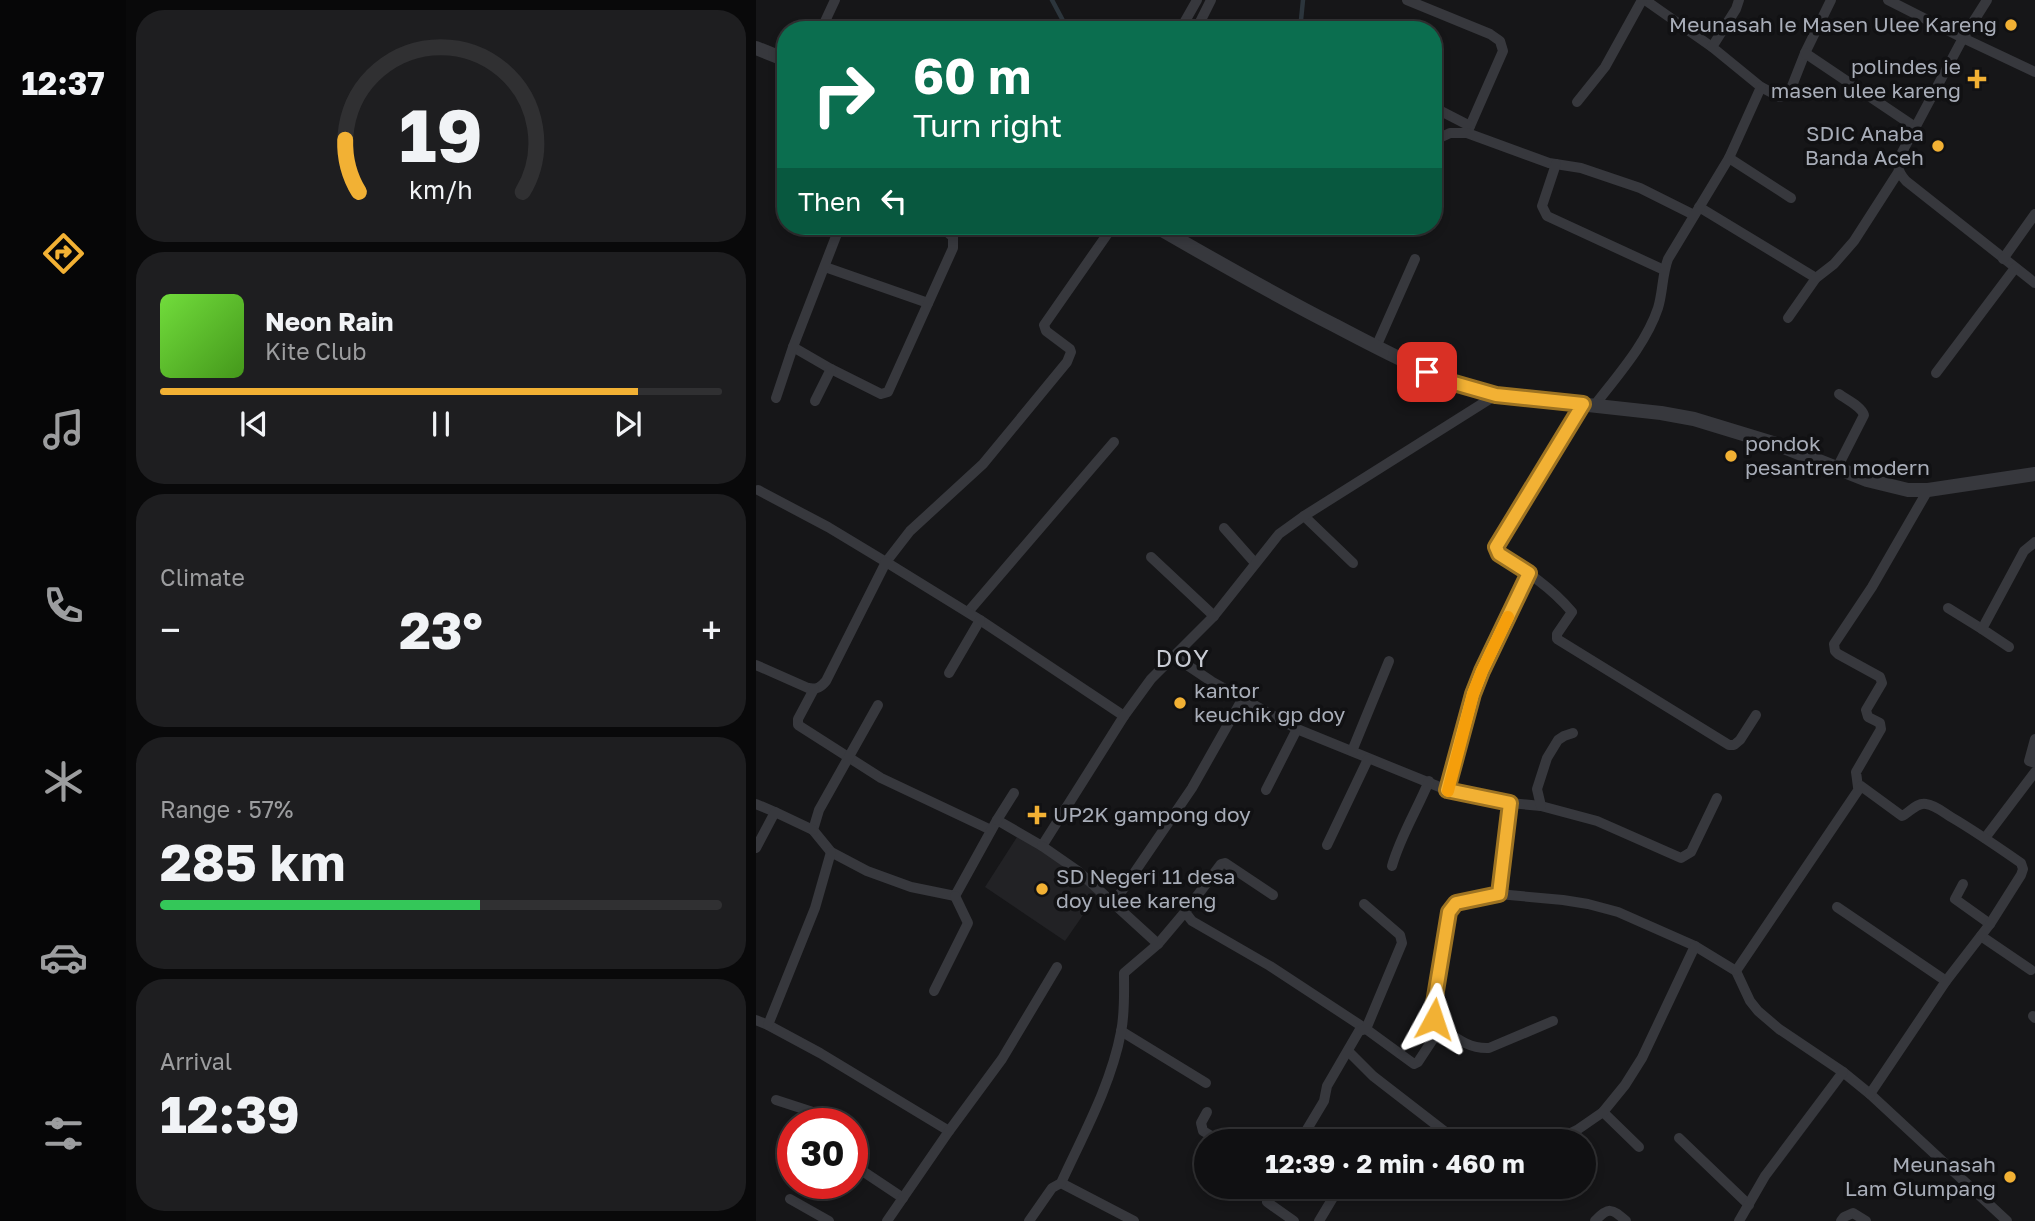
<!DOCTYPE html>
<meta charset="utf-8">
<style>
body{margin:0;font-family:"Golos Text",sans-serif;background:#1e1e20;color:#f1f3f6;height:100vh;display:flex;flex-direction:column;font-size:26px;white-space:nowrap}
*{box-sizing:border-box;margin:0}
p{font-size:23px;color:#9c9d9f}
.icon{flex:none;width:38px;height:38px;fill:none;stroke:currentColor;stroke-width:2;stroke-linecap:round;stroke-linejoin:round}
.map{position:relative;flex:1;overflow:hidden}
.drawer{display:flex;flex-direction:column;gap:10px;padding:10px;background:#09090a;width:630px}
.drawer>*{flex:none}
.top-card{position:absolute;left:21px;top:21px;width:665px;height:214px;border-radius:28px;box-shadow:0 4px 10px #0003,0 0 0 2px #303032;background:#0b6e4f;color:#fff;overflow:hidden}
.speed{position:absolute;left:21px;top:1108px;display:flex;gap:14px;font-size:35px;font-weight:700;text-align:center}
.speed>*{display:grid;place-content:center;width:91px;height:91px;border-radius:50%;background:#101012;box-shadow:0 4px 10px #0003,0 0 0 2px #303032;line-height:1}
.speed .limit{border:10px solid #d22;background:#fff;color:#111}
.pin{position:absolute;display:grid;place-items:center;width:60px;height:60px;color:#fff;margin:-30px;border-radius:14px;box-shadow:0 4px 10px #0006}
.me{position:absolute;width:77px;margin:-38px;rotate:5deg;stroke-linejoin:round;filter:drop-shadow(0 0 5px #0008)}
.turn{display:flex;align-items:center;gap:24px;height:147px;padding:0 21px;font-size:32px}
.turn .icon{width:91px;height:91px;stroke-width:2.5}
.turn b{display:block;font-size:49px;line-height:60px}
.then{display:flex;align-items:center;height:66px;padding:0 21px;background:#0003;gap:14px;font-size:26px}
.big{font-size:52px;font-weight:700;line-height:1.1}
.drawer .tile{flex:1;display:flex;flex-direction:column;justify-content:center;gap:10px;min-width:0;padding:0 24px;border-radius:28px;background:#1e1e20}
.drawer .dial{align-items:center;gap:0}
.dial svg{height:182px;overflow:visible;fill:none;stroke:#303032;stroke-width:7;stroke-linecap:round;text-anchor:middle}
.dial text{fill:#f1f3f6;stroke:none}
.song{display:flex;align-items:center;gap:21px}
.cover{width:84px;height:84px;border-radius:10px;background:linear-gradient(135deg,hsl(100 70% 55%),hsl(100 70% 35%))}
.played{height:7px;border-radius:4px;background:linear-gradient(90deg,#f2b134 85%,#303032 85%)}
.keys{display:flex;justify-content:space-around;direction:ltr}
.heat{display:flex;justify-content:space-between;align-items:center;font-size:38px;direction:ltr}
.charge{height:10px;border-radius:5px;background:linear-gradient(90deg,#34c759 57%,#303032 0)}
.trip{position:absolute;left:438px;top:1129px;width:402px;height:70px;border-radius:35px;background:#101012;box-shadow:0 4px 10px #0003,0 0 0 2px #303032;font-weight:700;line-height:70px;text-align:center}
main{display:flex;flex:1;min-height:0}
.tab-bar{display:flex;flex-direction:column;width:126px;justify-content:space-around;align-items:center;background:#060607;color:#9c9d9f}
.tab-bar .icon{width:49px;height:49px}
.tab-bar .selected{color:#f2b134}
.tab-bar b{font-size:32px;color:#f1f3f6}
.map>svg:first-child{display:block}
</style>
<main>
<nav class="tab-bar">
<b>12:37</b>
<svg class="icon selected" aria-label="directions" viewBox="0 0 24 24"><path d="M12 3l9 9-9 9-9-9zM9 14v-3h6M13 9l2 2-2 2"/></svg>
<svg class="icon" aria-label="music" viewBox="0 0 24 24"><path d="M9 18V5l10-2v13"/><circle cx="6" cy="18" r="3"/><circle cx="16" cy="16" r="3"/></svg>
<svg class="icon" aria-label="phone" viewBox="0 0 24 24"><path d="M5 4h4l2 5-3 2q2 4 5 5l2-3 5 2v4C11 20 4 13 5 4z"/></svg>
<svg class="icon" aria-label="climate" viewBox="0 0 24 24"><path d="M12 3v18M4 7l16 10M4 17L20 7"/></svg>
<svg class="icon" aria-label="car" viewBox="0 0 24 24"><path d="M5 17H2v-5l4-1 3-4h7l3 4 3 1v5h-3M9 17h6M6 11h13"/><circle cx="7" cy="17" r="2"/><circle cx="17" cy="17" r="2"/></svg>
<svg class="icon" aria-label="filters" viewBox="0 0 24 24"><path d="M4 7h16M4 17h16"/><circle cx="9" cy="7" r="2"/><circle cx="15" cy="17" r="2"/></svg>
</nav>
<section class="drawer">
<div class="tile dial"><svg viewBox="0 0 100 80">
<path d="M14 69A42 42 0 1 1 86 69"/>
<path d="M14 69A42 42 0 0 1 8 46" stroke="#f2b134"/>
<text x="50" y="56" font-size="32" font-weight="700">19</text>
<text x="50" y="72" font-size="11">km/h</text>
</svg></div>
<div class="tile">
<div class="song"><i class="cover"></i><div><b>Neon Rain</b><p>Kite Club</p></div></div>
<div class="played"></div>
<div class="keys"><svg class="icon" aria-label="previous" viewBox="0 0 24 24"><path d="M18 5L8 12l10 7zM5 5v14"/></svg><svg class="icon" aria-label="pause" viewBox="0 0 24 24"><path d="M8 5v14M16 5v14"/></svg><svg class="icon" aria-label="next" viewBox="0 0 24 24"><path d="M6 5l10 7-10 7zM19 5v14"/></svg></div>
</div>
<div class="tile"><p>Climate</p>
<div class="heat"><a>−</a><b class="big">23°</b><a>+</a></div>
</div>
<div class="tile"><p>Range · 57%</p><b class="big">285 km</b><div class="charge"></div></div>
<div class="tile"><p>Arrival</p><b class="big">12:39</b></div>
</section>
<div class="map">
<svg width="1279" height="1221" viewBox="0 0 1279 1221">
<rect width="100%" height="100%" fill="#161618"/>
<polygon fill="#222225" points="263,834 343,892 309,941 229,887"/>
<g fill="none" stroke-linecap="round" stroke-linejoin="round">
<g stroke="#2c353c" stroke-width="4.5">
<polyline points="296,0 312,30"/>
<polyline points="544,30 547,0"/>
</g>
<g stroke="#37383d" stroke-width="10">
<polyline points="651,0 734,34 744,41 747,51 711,133"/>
<polyline points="889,0 956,47"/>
<polyline points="983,0 980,9 956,47 1005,87 1024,97 1032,93 1036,86 1049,53 1075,0"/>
<polyline points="1132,0 1207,38 1231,0"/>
<polyline points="65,30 79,0"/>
<polyline points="424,30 441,0"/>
<polyline points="440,30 455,0"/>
<polyline points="1049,53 1159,127"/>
<path d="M1279,72L1207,38L1143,158C1141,168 1143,173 1150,181L1279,283"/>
<polyline points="821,102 849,67 886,0"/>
<polyline points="677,107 714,126"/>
<polyline points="677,141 694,133 711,133 793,163 825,168 884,188 938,215"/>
<polyline points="973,158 1035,198"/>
<polyline points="800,164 786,206 791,216 908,270"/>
<polyline points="943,207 1060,278"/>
<polyline points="1247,259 1279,214"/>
<polyline points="69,267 172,303"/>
<polyline points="1032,318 1060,278 1078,264 1098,241 1143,171"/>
<polyline points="37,347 75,369 125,394 132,392 197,248 197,237 184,226"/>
<polyline points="620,347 659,259"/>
<polyline points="1180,373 1259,268"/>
<polyline points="20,398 37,347 84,226"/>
<polyline points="59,401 75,369"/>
<path d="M827,404L744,538L740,547L743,554C769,570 796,588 816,612L801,634V639L973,745H978L984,740L1000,715"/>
<path d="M838,406C861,376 890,344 902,308C907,292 906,275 912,259L973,158L1005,87"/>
<path d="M1081,468L1108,415C1105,406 1091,400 1083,394"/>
<polyline points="2,490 72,527 130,562 154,531 227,464 311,362 315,352 314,349 290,331 288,325 357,226"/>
<polyline points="548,516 597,563"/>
<polyline points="468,528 499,563"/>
<polyline points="395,557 458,616"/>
<polyline points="1192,608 1226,629"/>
<polyline points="212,612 358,442"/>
<polyline points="1253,647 1226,629 1268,551 1279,542"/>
<path d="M419,657L455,681L541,729L691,790L754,803L742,894L700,903L693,912L677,1009L683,1030L684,1027C700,1038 713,1049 733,1048L797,1021"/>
<path d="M0,665L52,688C61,690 65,687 70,681L130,562L224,620L368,716"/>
<polyline points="193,673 224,620"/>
<polyline points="58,689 42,719 42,725 125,778 235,830"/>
<polyline points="122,705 63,810 57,830 75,852 111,871 155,887 199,896 241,820 286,846 368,716 395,679 458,616 523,534 548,516 740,395"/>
<polyline points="1279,739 1273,761 1279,763"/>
<polyline points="596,751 633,661"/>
<polyline points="1102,787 1100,772 1125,729 1124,723 1112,717 1110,710 1126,683 1124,677 1082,654 1079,651 1078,644 1116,587 1172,490"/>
<polyline points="510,790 541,729"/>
<polyline points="691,790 717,694 726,671 773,573"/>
<polyline points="754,803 785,806 841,821 925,858 935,852 961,798"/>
<polyline points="0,804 19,812"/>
<polyline points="785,806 781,789 791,758 802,740 808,736 817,733"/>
<polyline points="241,820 258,793"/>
<polyline points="1229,838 1279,772"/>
<polyline points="571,845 612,759"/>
<polyline points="0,848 19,812 57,830"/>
<path d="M636,866C644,837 661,810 673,781"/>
<polyline points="1207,884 1199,899 1234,924"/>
<polyline points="742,894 807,900 832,904 862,912 939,946 980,971 994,1001 1002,1011 1023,1029 1087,1072 1114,1094 1251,1221"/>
<polyline points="357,904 436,788 487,698"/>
<polyline points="1081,907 1190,981"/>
<polyline points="429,912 465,864 469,863 517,895"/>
<polyline points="1225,936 1275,970"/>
<polyline points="402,944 429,912 436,921 514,966 610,1029 658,1064 662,1062 683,1030"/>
<path d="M980,971L1105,786L1146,816C1153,813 1161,802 1170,804C1179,805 1187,812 1195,817C1219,831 1242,847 1265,863L1267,869L1265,875L1234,924L1190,981L1114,1094"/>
<polyline points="178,991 212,923 199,896"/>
<polyline points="1277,1016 1279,1018"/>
<polyline points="0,1020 12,1025 64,1053 193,1131"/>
<polyline points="12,1025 59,908 75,852"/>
<polyline points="365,1031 450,1083"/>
<polyline points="592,1051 617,1076 701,1141"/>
<polyline points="20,1100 66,1115 72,1124"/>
<polyline points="451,1112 445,1123 447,1131 464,1141"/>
<polyline points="847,1112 883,1147"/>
<polyline points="923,1138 993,1205"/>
<polyline points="544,1141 568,1101 571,1086 603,1031 610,1029 646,943 644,935 608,904"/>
<polyline points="798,1141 821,1130 847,1112 869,1085 886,1058 939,946"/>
<polyline points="96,1164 147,1198"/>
<polyline points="305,1183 378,1221"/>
<polyline points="518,1186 511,1202 538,1221"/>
<polyline points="34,1199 73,1221"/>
<polyline points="131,1221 193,1131 246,1059 301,967"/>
<path d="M273,1221L296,1188L305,1183C327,1135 355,1085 365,1032C369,1013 368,993 368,973L402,944L322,871L286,846"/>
<polyline points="563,1221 584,1186"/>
<path d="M839,1221C852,1207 856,1208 870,1221"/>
<polyline points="983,1221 1009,1176 1087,1072"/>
<polyline points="1085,1221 1088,1217 1097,1213 1110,1221"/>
</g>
<g stroke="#37383d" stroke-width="14">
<polyline points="0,48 30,60"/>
<path d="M399,226C458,260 517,294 578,325C631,353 682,380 740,395L905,413L938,419L1020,444L1111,480L1152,490H1172L1279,474"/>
</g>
</g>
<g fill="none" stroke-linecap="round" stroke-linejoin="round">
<g stroke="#9d7322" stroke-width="18">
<polyline id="route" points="671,372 698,383 740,395 827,404 740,547 743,554 773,573 726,671 717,694 691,790 754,803 743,894 700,903 693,912 677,1009 678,1019"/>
</g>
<use href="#route" stroke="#f2b134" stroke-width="12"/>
<polyline stroke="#f59e0b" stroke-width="12" points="692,791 717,694 726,671 752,617"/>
</g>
<g fill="#f2b134" stroke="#111113" stroke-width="2.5">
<circle cx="1255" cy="25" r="7"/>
<path d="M1217.5 68.5h7v7h7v7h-7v7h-7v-7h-7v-7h7z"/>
<circle cx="1182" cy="146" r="7"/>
<circle cx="975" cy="456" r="7"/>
<circle cx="424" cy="703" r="7"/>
<path d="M277.5 804.5h7v7h7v7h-7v7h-7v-7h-7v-7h7z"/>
<circle cx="286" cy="889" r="7"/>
<circle cx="1254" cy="1177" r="7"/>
</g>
<g text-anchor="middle" stroke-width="7" stroke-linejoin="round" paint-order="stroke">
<g font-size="21" fill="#a8adb8" stroke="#111113" text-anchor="end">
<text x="1241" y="32">Meunasah Ie Masen Ulee Kareng</text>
<text x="1205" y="74">polindes ie<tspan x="1205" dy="24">masen ulee kareng</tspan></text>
<text x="1168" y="141">SDIC Anaba<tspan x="1168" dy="24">Banda Aceh</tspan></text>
<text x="989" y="451" text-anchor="start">pondok<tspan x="989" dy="24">pesantren modern</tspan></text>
<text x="438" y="698" text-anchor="start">kantor<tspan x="438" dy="24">keuchik gp doy</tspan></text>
<text x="297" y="822" text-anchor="start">UP2K gampong doy</text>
<text x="300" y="884" text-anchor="start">SD Negeri 11 desa<tspan x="300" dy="24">doy ulee kareng</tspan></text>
<text x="1240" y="1172">Meunasah<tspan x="1240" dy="24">Lam Glumpang</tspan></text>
</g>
<g font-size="24" letter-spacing="2" fill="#c9ccd4" stroke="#111113">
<text x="427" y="667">DOY</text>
</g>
</g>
</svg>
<div class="speed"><div class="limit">30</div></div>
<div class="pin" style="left:671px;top:372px;background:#d93025"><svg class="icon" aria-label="arrive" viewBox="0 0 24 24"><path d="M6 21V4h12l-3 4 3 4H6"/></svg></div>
<svg class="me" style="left:678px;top:1019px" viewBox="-20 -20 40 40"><path d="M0-17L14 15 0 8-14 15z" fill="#f2b134" stroke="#fff" stroke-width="4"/></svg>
<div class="trip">12:39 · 2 min · 460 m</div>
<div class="top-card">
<div class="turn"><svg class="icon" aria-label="right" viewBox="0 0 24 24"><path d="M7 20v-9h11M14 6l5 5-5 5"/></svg><div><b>60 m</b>Turn right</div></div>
<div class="then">Then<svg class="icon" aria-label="left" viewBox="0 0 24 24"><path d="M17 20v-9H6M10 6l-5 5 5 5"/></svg></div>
</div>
</div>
</main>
